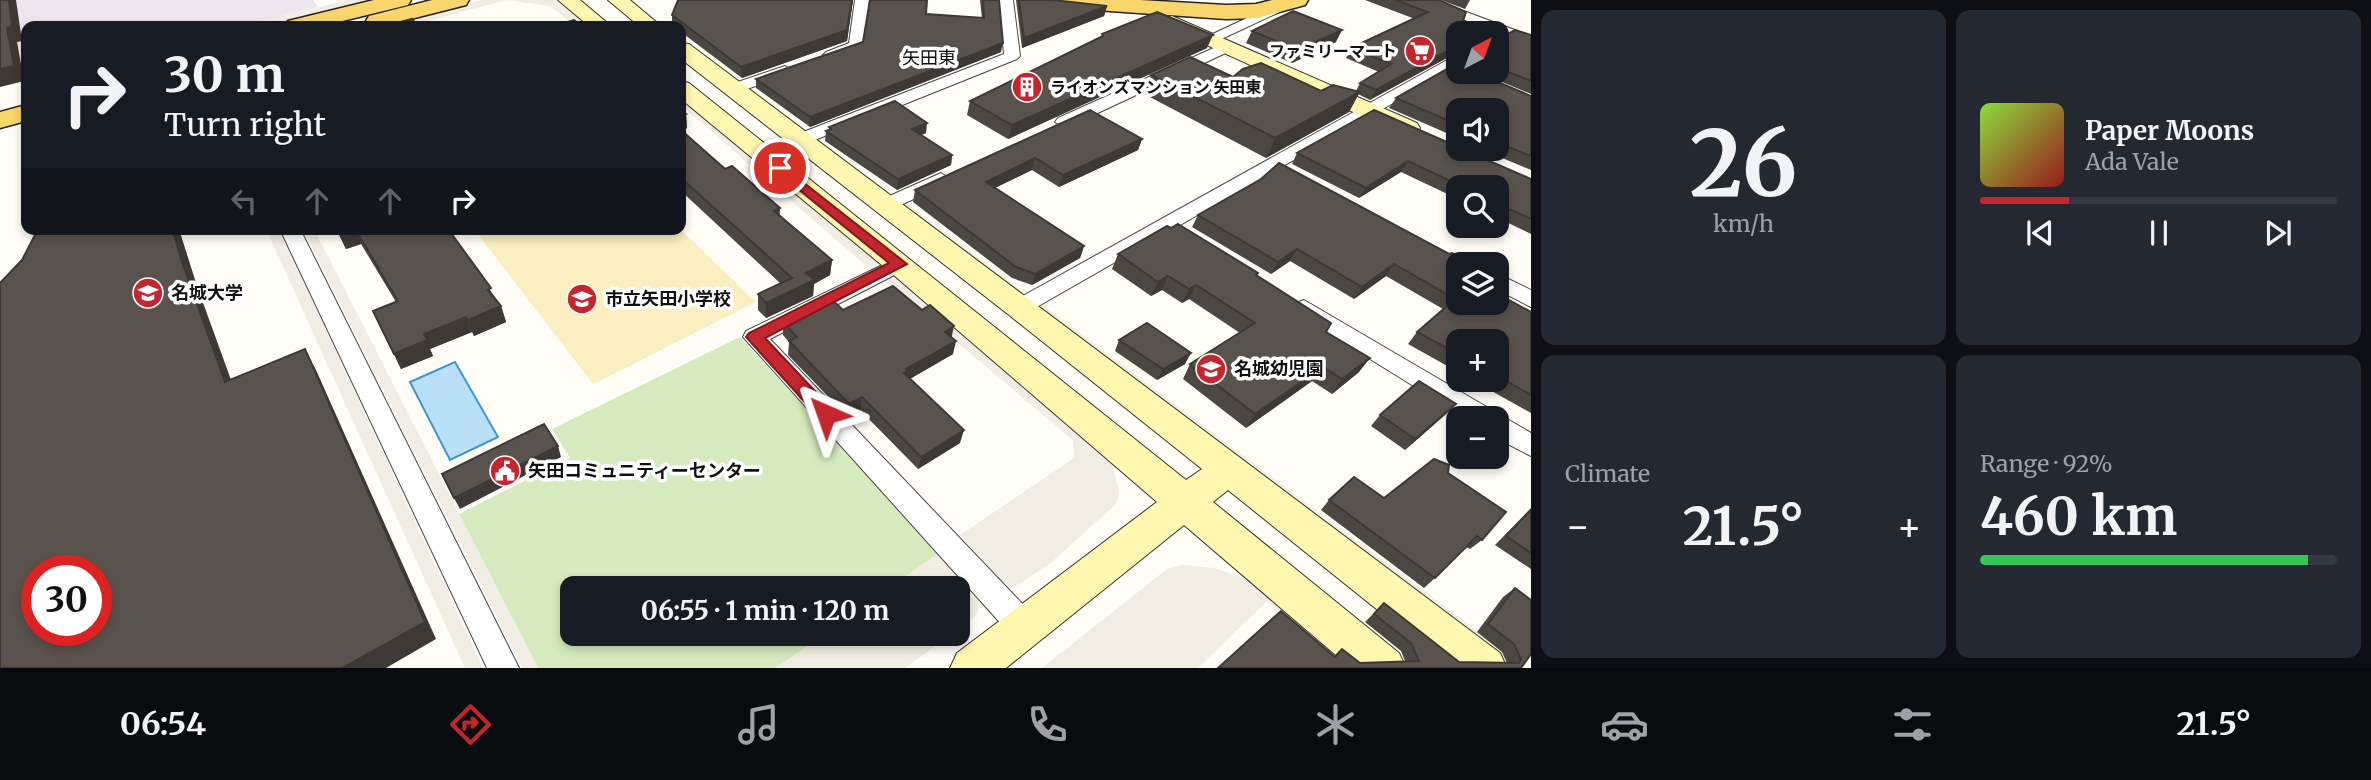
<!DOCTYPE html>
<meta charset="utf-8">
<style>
body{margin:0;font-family:Merriweather,"Noto Sans JP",serif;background:#242831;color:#f1f3f6;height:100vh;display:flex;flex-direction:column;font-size:26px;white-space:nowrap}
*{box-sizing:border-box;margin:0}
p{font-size:23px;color:#9ea1a6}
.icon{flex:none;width:38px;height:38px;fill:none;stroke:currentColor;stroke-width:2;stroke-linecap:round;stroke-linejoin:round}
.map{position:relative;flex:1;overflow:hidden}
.details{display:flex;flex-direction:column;gap:10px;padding:10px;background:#0d0f14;width:840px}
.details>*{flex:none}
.guide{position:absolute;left:21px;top:21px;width:665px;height:214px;border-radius:14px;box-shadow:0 4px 10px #0003;background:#171b24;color:#f1f3f6;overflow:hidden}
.needle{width:46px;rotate:41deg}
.buttons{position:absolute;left:1446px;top:21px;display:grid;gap:14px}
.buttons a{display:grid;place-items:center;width:63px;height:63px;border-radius:14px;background:#171b24;box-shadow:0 4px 10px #0003;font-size:35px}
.speed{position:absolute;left:21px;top:555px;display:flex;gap:14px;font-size:35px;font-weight:700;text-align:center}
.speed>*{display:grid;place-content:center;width:91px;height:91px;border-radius:50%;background:#171b24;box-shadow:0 4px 10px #0003;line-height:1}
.speed .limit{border:10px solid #d22;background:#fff;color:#111}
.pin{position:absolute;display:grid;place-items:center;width:60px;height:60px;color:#fff;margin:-30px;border:4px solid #fff;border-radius:50%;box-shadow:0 2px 7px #0007}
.me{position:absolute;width:77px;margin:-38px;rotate:317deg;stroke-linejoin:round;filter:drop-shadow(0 0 5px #0008)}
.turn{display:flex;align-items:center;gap:24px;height:147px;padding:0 28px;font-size:32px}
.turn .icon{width:91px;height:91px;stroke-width:2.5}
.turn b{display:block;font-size:49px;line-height:60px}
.lanes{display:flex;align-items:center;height:66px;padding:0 28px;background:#0003;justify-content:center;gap:35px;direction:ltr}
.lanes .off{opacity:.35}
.big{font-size:52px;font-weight:700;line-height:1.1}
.details .card{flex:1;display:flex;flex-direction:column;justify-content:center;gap:10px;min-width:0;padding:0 24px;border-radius:14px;background:#242831}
.details .dial{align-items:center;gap:0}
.dial b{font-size:91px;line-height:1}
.song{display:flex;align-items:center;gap:21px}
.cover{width:84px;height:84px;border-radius:10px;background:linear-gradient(135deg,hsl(90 70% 55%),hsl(0 70% 35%))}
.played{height:7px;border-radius:4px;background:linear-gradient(90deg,#c4262e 25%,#363941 25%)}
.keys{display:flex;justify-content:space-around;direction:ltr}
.heat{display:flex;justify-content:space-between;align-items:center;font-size:38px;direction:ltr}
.charge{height:10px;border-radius:5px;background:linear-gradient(90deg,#34c759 92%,#363941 0)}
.details .tiles{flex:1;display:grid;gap:10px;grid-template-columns:repeat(2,1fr)}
.trip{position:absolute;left:560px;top:576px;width:410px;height:70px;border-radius:14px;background:#171b24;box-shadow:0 4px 10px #0003;font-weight:700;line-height:70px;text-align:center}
.tab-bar{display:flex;height:112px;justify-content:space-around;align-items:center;background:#090b0e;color:#9ea1a6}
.tab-bar .icon{width:49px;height:49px}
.tab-bar .selected{color:#c4262e}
.tab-bar b{font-size:32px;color:#f1f3f6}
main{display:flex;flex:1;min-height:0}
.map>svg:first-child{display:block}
</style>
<main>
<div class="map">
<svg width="1531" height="668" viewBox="0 0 1531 668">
<rect width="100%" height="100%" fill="#fffdf5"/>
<polygon fill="#eee6ef" points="0,0 313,0 318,7 243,26 26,26 26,81 0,87"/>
<polygon fill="#d5ebbd" points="740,337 939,553 889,588 572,588 572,634 825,634 776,668 538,668 459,514 570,458 552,429"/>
<polygon fill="#fbeec1" points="474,229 680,229 756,302 593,384"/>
<g fill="#f1ede2">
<polygon points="348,0 381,0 278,26 243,26"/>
<polygon points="482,0 555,0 589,26 575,26 550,6 506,0 410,26 385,26"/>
<polygon points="681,95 878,261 878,267 872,271 681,105"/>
<polygon points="905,202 1019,289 1029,291 1020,294 900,204"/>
<polygon points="266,229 279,229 483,668 465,668"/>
<polygon points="303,229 314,229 538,668 522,668"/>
<polygon points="889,278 899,279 1104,451 1113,466 1119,492 1117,503 1052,562 1019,584 1011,587 1004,583 960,535 1074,458 1073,440 882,279"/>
<polygon points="1047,302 1048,309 1520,663 1506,667 1036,311"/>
<polygon points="939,553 978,603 978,610 974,618 957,630 957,588 889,588"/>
<polygon points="1182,565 1214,568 1258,583 1302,612 1348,668 1267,601 1198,668 1042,668 1167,569"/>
<polygon points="825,634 952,634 905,668 776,668"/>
</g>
<polygon fill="#b9e0f7" stroke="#3f96cf" stroke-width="2" points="455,362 498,437 450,460 410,382"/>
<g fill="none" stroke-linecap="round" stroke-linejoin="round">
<g stroke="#444" stroke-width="2">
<g id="street">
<polygon points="855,0 869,0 864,46 836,58 826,58 823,55 826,52 849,43"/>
<polygon points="999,0 1013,0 1020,56 1017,59 805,144 799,145 790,140 793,136 1004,54"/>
<polygon points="1414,0 1434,0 1531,36 1531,46"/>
<polygon points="1283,1 1288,2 1288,8 1215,42 1205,42 1202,39"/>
<polygon points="1227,42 1232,44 1235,47 1232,50 1070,126 1064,127 1055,122 1058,118"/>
<polygon points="1458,54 1458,66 1028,312 1020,315 1012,312 1009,307 1012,302"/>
<polygon points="785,66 793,71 791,74 732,94 724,89 726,86"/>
<polygon points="941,173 950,179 948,183 890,210 876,210 873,206 876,202"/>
<polygon points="280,229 300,229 519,668 487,668"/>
<polygon points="899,257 906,259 909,264 906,269 770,339 1034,616 1038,626 1034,636 1023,641 1012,636 743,337 746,331"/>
<polygon points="1496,273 1531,290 1531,307 1496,289"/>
<polygon points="1304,300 1531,433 1531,456 1496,438 1496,418 1465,418 1296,313 1293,308 1296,303"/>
</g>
</g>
<g stroke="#333" stroke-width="2">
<g id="secondary">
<polygon points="558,0 580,0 611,26 589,26"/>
<polygon points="608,0 630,0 661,26 639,26"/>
<polygon points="1172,16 1417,123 1420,128 1417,133 1408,135 1399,133 1165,26 1162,22 1165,18"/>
<polygon points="681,43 689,44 1500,653 1507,668 1450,668 1228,490 1213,502 1399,653 1406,668 1351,668 1184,525 1006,668 950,668 957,653 1157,502 889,271 681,99 681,81 689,83 1186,480 1202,469 1009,315 681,59"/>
</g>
</g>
<g stroke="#222" stroke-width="3">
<g id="primary">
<polygon points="374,0 411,0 408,5 322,26 285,26 288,21"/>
<polygon points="432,0 469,0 466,5 383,26 369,26 366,21 369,16"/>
<polygon points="1026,0 1140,0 1226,5 1256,4 1272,0 1308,0 1305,5 1257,18 1226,19 1037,6 1029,5"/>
<polygon points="26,105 26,121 0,128 0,112"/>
</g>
</g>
<use href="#street" fill="#fff" fill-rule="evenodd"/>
<use href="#secondary" fill="#fff6b0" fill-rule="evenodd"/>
<use href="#primary" fill="#f9d66b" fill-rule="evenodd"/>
</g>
<g fill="#4d4742">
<polygon points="678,0 853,0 847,41 742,78 681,32 681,26 672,26 672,15"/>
<polygon points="980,0 999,0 1001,52 810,127 756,88 756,79 863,42 926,14 982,18"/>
<polygon points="1016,0 1053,0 1107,6 1104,16 1022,48"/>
<polygon points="1365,0 1439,0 1458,33 1370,100 1358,94 1349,112 1266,158 1144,94 1151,75 1233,77 1321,91 1356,91 1360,83 1379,72 1346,58 1351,48 1415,19"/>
<polygon points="1441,0 1470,0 1465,9"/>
<polygon points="1252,31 1336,42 1292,63 1246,43"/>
<polygon points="1102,34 1207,48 1008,139 967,115 970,101 1101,38"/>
<polygon points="1496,34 1504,36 1531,35 1531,94 1478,72 1496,72"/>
<polygon points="1531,96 1531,170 1481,149 1496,149 1496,110 1458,110 1458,138 1389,108 1396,98"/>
<polygon points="681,109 686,114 687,128 681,130 832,260 830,275 814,284 813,296 766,318 758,310 758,294 781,284 681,191"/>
<polygon points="1090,110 1142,139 1138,150 1059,187 1032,170 995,188 1084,246 1080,258 1032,285 1012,278 913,202 915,190"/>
<polygon points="1374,110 1531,179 1531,234 1496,217 1496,187 1458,187 1458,199 1401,172 1359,198 1292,164 1297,153"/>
<polygon points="829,127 926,133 921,135 952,155 951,165 897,190 825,141 826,131 829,130"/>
<polygon points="1198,215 1458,264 1458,303 1531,312 1531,413 1472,380 1496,380 1496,341 1458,341 1458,372 1408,344 1417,332 1443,309 1386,276 1354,299 1290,261 1271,274 1192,227"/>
<polygon points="336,229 448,229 501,306 506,322 474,336 472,332 430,349 433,356 401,369 373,311 396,302 361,244 346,249"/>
<polygon points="1118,254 1258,273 1257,275 1326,332 1359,372 1332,394 1312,381 1246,428 1183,379 1190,364 1240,333 1189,299 1182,303 1162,290 1151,296 1112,269"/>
<polygon points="843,310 952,337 953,354 910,379 960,443 918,469 860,410 848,417 788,355 789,342 783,335 783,322"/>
<polygon points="1119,340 1185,364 1157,380 1115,351"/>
<polygon points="1456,404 1446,414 1405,450 1371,426 1380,415"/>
<polygon points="1448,473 1482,540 1470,549 1466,547 1435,578 1424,588 1321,510 1329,500 1384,498"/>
<polygon points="1531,508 1531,569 1495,545"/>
<polygon points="1515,588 1531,600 1521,668 1218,668 1334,656 1342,649 1360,663 1405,661 1401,651 1365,622 1384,603 1459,662 1507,663 1502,652 1477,632 1503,597"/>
</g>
<g fill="#3f3936">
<polygon points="9,0 16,0 22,41 17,42 24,81 0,87 0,69 7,28"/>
<polygon points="853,0 847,41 742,78 741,67"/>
<polygon points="1107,6 1104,16 1022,48 1024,38"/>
<polygon points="1342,30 1336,42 1292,63 1298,50"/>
<polygon points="1213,35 1207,48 1008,139 1012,125"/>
<polygon points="1003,43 1001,52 810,127 810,117"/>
<polygon points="1458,45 1458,52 1370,100 1376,90"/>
<polygon points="1360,92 1349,112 1266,158 1275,138"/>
<polygon points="686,114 687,128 681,131 681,115"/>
<polygon points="927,123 926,133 910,139 912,129"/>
<polygon points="1142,139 1138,150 1059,187 1063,175"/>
<polygon points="952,155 951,165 897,190 898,179"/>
<polygon points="1035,158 1032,170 984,193 986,182"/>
<polygon points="1408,161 1401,172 1359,198 1366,188"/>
<polygon points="780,208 779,223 774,211"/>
<polygon points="172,229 179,229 197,286 239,402 225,382 183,265"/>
<polygon points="353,229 355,229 361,244 346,249 339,234"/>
<polygon points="1084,246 1080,258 1032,285 1035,274"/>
<polygon points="1297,249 1290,261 1271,274 1278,262"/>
<polygon points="832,260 830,275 814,284 813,296 766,318 766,303 806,273"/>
<polygon points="1394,264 1386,276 1354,299 1362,287"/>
<polygon points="1168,276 1162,290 1151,296 1158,282"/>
<polygon points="1196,285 1189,299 1182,303 1189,289"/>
<polygon points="501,306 506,322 474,336 468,320"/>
<polygon points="466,317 472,332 430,349 433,356 401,369 394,354 424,334"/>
<polygon points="954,326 951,340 945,332"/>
<polygon points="956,341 953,354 906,381 904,373 906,369"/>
<polygon points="305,349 316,370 436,639 386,668 342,668"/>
<polygon points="1191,353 1185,364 1157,380 1163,369"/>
<polygon points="1370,358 1359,372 1332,394 1342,379"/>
<polygon points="1323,367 1312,381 1246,428 1255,414"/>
<polygon points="862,397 860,410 848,417 849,404"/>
<polygon points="1456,404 1446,414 1405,450 1415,439"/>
<polygon points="964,430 960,443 918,469 921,457"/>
<polygon points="558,446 561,457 460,509 454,498"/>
</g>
<g fill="#5a524d" stroke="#3f3936" stroke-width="2" fill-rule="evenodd">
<polygon points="0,0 9,0 12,27 7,28 14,66 0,69"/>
<polygon points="678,0 852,0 847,30 741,67 672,15"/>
<polygon points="870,0 927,0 926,14 984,18 983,0 999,0 1003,43 810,117 756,79 863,42"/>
<polygon points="1019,0 1053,0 1107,6 1024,38"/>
<polygon points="1395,0 1439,0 1466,12 1463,21 1496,33 1458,33 1458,45 1376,90 1360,83 1391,64 1351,48 1428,12"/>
<polygon points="1293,11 1342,30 1298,50 1252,31"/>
<polygon points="1157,12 1213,35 1012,125 970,101 1103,36 1102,34"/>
<polygon points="412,19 418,26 386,26"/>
<polygon points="574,20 580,25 584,24 587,26 554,26"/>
<polygon points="1515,30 1531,35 1531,81 1496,67 1496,34 1504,36"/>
<polygon points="1190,57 1233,77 1243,69 1261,63 1321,91 1333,85 1360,92 1275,138 1151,75"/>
<polygon points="1456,64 1458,65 1458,72 1474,72 1531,96 1531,156 1496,142 1496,110 1458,110 1458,125 1396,98"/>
<polygon points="895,101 927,123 912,129 952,155 898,179 826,131 831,129 829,127"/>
<polygon points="681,109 686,114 681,115"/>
<polygon points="1090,110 1142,139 1063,175 1035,158 986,182 1084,246 1035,274 1016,267 915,190"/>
<polygon points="1374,110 1458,147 1458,149 1462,149 1531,179 1531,219 1496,203 1496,187 1463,187 1408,161 1366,188 1297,153"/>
<polygon points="681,130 725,169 732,166 780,208 774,211 832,260 806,273 814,280 766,303 758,294 792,278 681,178"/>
<polygon points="1279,163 1449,254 1452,253 1475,264 1458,264 1458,303 1496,303 1496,293 1531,312 1531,395 1496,375 1496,341 1458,341 1458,354 1417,332 1455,299 1394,264 1362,287 1297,249 1278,262 1198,215 1261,179"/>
<polygon points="1178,224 1258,273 1256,275 1331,323 1326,332 1370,358 1342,379 1323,367 1255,414 1190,364 1255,323 1196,285 1189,289 1168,276 1158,282 1118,254 1167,226 1171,228"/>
<path d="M36,229H172L183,265L225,382L305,349L425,622L342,668H0V283L22,260L36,233ZM37,570H96V630H37Z"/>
<polygon points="337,229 353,229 339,234"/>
<polygon points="355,229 448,229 491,288 488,290 501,306 468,320 466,317 424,334 427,340 394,354 373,311 398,301"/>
<polygon points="893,286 922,310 930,305 954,326 945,332 956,341 906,369 908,371 904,373 964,430 921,457 862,397 849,404 789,341 797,337 783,322 830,298 843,310"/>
<polygon points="1147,323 1191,353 1163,369 1119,340"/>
<polygon points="1419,381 1456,404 1415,439 1380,415"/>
<polygon points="544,424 558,446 454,498 442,474"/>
<polygon points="1434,459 1449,465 1448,473 1506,512 1482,540 1477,536 1435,578 1329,500 1354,477 1384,498"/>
<polygon points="1531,510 1531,553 1506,536"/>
<polygon points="1515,588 1531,600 1531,654 1521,668 1218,668 1281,611 1335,657 1342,649 1360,663 1419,661 1411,643 1374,614 1384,603 1459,662 1519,663 1521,659 1514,644 1488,624"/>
</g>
<polygon fill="#c4262e" stroke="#7f191e" stroke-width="2" points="780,164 907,264 765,338 832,409 835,414 832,419 820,419 746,337 749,333 889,263 776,171 774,168"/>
<defs>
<g id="supermarket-disc" transform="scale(1.575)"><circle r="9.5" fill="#c4262e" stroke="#fff"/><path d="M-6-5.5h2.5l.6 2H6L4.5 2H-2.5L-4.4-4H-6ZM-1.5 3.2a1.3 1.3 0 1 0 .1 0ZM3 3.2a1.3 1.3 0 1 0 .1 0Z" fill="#fff"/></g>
<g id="building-disc" transform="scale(1.575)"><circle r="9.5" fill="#c4262e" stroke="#fff"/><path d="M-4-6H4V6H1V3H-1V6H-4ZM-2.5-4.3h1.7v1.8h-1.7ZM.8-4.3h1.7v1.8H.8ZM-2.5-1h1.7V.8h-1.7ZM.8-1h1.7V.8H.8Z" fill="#fff"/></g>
<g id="school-disc" transform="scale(1.575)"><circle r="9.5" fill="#c4262e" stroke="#fff"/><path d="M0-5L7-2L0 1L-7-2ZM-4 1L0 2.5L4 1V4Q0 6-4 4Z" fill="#fff"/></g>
<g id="civic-disc" transform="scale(1.575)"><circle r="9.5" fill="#c4262e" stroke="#fff"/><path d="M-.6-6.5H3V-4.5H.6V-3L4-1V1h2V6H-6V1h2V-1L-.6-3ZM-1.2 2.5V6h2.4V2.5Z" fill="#fff"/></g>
</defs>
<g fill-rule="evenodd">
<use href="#supermarket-disc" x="1420" y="51"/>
<use href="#building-disc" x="1027" y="87"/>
<use href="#school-disc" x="148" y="293"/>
<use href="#school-disc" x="582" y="299"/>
<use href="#school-disc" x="1211" y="369"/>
<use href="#civic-disc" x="505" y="471"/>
</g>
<g text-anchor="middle" stroke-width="7" stroke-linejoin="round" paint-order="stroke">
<g font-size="16" font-weight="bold" fill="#111" stroke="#fff" text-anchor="end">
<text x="1397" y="57">ファミリーマート</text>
<text x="1050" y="93" text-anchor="start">ライオンズマンション 矢田東</text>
</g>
<g font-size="18" fill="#111" stroke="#fff">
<text x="929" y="64">矢田東</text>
</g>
<g font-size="18" font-weight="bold" fill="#111" stroke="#fff" text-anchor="start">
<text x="171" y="299">名城大学</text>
<text x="605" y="305">市立矢田小学校</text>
<text x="1234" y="375">名城幼児園</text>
<text x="528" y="477">矢田コミュニティーセンター</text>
</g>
</g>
</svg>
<div class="buttons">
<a><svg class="needle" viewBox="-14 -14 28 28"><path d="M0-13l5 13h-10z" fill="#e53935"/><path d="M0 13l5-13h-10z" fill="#9ea1a6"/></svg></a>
<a><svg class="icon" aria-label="sound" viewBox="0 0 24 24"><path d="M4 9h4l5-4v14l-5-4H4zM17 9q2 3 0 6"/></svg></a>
<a><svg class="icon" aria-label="search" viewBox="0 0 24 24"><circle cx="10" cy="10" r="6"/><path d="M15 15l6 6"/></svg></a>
<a><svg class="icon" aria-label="layers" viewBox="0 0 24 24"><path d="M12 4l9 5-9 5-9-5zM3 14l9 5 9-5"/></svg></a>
<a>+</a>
<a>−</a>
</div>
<div class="speed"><div class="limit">30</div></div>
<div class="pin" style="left:780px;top:168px;background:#d93025"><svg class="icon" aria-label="arrive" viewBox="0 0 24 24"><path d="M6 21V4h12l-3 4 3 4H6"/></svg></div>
<svg class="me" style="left:826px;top:414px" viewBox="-20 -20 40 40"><path d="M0-17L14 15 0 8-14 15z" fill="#c4262e" stroke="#fff" stroke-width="4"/></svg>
<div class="trip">06:55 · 1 min · 120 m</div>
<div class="guide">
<div class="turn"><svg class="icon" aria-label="right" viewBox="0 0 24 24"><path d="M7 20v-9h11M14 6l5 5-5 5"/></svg><div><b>30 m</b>Turn right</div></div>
<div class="lanes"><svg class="icon off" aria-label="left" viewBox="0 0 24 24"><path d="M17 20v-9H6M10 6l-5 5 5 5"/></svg><svg class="icon off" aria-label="ahead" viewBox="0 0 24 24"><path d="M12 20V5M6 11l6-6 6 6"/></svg><svg class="icon off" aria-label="ahead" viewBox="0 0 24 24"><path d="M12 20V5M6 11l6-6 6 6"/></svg><svg class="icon" aria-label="right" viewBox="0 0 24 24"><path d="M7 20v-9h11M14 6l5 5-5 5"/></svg></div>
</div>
</div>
<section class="details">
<div class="tiles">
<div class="card dial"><b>26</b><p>km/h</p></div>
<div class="card">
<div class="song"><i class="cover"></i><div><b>Paper Moons</b><p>Ada Vale</p></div></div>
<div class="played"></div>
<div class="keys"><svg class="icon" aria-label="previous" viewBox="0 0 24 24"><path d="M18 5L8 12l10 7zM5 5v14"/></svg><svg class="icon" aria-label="pause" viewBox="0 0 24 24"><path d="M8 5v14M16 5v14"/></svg><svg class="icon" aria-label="next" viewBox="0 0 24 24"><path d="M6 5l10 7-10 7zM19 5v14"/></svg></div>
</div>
<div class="card"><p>Climate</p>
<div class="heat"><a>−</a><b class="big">21.5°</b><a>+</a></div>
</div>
<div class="card"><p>Range · 92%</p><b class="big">460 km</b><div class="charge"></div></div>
</div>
</section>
</main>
<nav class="tab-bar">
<b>06:54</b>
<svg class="icon selected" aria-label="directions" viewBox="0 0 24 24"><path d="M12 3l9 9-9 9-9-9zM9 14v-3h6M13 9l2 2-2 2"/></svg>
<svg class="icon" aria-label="music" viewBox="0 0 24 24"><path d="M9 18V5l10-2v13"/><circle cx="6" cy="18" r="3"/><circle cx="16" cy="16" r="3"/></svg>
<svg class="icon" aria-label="phone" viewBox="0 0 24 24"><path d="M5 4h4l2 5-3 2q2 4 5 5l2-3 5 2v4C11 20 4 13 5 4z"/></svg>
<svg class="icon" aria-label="climate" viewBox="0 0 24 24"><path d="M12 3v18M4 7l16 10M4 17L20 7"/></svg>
<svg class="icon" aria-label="car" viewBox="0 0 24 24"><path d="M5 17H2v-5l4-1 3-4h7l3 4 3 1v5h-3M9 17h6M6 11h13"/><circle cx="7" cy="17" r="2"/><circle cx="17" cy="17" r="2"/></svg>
<svg class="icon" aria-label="filters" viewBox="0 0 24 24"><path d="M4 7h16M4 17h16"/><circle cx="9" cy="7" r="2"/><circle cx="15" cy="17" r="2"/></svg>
<b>21.5°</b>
</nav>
